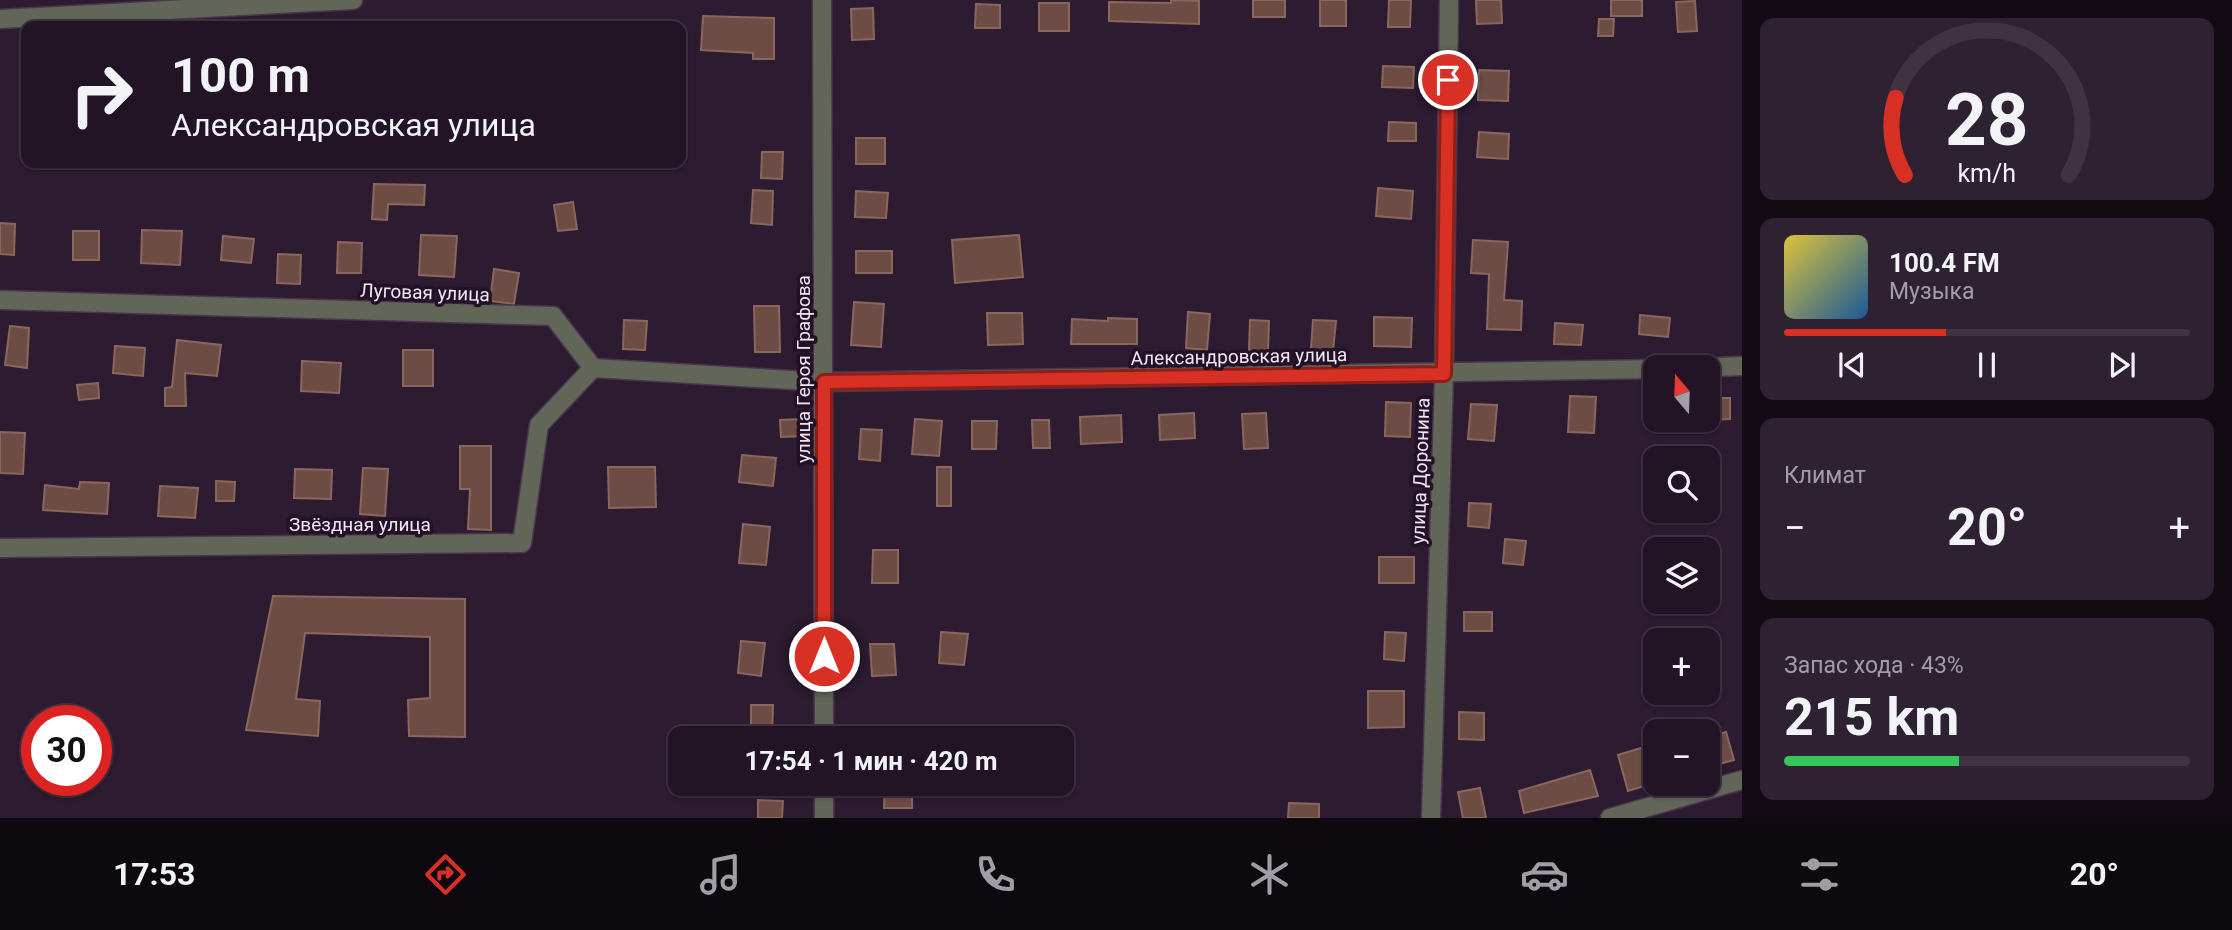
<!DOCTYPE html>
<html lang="ru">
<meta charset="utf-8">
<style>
body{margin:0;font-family:Roboto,sans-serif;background:#2e2132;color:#f1f3f6;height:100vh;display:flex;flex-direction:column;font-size:26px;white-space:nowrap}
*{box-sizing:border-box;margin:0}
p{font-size:23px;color:#a29ea7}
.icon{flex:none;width:38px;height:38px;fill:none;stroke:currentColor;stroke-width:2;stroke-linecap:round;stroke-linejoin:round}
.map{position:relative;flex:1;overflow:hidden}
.details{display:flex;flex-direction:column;gap:18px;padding:18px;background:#130b14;width:490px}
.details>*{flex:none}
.top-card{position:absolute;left:21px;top:21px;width:665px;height:147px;border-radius:14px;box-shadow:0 2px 5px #0004,0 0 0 2px #3f3342;background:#221425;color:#f1f3f6;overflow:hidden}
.needle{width:46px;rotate:341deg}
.controls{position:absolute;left:1643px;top:355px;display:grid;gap:14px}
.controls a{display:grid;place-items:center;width:77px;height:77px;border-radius:14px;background:#221425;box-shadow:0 2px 5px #0004,0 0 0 2px #3f3342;font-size:35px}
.speed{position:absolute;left:21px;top:705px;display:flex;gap:14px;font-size:35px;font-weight:700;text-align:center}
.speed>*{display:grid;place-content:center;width:91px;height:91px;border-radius:50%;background:#221425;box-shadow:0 2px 5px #0004,0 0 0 2px #3f3342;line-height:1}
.speed .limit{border:10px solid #d22;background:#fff;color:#111}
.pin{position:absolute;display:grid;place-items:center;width:60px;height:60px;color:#fff;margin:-30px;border:4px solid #fff;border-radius:50%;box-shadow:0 2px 7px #0007}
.me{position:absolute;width:77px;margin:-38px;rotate:0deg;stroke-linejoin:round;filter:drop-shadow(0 0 5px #0008)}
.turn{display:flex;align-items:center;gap:24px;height:147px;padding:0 35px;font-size:32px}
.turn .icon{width:91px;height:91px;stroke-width:2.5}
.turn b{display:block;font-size:49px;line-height:60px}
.big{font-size:52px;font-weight:700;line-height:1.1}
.details .card{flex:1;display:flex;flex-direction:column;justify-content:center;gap:10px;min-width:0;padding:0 24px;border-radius:14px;background:#2e2132}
.details .dial{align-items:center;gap:0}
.dial svg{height:182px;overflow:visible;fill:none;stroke:#3f3342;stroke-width:7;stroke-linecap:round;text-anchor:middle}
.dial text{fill:#f1f3f6;stroke:none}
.song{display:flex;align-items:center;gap:21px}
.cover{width:84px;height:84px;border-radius:10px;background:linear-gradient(135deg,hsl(50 70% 55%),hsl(210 70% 35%))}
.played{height:7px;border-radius:4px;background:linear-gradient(90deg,#d93025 40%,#3f3342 40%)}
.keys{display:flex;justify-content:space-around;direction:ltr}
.heat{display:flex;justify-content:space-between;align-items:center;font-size:38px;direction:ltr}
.charge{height:10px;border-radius:5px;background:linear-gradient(90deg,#34c759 43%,#3f3342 0)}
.trip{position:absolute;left:668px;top:726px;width:406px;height:70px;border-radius:14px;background:#221425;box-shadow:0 2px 5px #0004,0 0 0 2px #3f3342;font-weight:700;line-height:70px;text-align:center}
.tabs{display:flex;height:112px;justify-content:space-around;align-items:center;background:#0e080f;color:#a29ea7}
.tabs .icon{width:49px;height:49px}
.tabs .on{color:#d93025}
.tabs b{font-size:32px;color:#f1f3f6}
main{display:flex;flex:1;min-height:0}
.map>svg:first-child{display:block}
</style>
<main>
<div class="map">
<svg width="1742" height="818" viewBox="0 0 1742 818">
<rect width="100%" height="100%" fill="#2d1b31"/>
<g fill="#6d4c43" stroke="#8a675d" stroke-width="2">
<polygon points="1171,0 1199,1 1199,24 1109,21 1109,2 1171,3"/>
<rect x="1253" y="0" width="32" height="17"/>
<rect x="1320" y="0" width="26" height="26"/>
<polygon points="1389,0 1411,0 1410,27 1388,27"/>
<polygon points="1476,0 1501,0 1502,23 1477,24"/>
<rect x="1611" y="0" width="31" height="16"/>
<polygon points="1695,1 1697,31 1678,32 1676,2"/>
<rect x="1039" y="3" width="30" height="28"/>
<polygon points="976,4 1000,5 1000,28 975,28"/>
<polygon points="873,8 874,39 852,40 851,9"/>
<polygon points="703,16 774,18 774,59 753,59 753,53 701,50"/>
<polygon points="1599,19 1614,19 1613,36 1598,36"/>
<polygon points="1383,66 1414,67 1413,88 1382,87"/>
<polygon points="1479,70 1509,71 1508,101 1478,100"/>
<polygon points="1389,122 1416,123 1416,141 1388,141"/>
<polygon points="1479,132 1509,134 1508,159 1477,157"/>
<rect x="856" y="138" width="29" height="26"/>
<polygon points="762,152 783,152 782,179 761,178"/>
<polygon points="374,184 425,185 424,205 388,204 387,220 372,219"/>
<polygon points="1378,188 1413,191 1411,219 1376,216"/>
<polygon points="753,190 773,191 772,225 751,223"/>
<polygon points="856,191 888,193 886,218 855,217"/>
<polygon points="573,202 577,229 558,231 554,205"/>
<polygon points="0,223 15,224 14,255 0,254"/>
<polygon points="142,230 182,231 180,265 141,263"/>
<rect x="73" y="231" width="26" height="29"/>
<polygon points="421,235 457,236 454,277 419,275"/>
<polygon points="1019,235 1023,277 955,283 952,240"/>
<polygon points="223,236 254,239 251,263 221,260"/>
<polygon points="1473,240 1508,242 1504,300 1522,301 1521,330 1487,329 1489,274 1471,273"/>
<polygon points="338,242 362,243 361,273 337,273"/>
<rect x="856" y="251" width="36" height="22"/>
<polygon points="278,254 301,255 300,284 277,283"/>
<polygon points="494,269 519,273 514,304 490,301"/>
<polygon points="854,302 884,304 881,347 851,345"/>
<polygon points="754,306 779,306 780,352 755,352"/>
<polygon points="1188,312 1210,314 1207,350 1186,348"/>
<polygon points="987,313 1022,313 1023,344 988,345"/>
<polygon points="1640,315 1670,318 1668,337 1639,334"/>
<polygon points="1374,317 1412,318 1411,347 1374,346"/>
<polygon points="1108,318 1137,319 1137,344 1071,344 1072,319 1108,321"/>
<polygon points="624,320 647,321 645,350 623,349"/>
<polygon points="1250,320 1269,321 1268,351 1249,350"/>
<polygon points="1313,320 1336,321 1333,351 1311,349"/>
<polygon points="1555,323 1583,325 1581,345 1554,344"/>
<polygon points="10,326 29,328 27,368 5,365"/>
<polygon points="177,340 221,345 217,376 185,373 186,406 165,406 165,388 172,387"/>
<polygon points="115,346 145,348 143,376 113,373"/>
<rect x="403" y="350" width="30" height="36"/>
<polygon points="302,361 341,363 339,393 301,391"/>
<polygon points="98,383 99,398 79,400 77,385"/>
<polygon points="1570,396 1596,397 1594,433 1568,432"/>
<polygon points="1709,398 1730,398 1730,419 1710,420"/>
<polygon points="1386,402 1411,403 1410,437 1385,436"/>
<polygon points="1471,404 1497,405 1494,441 1468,439"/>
<polygon points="1194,413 1195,438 1160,440 1159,415"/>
<polygon points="1266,413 1268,448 1244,449 1242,414"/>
<polygon points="1121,415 1122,442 1081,444 1080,417"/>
<polygon points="801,419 802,436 781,437 780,420"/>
<polygon points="915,419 942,421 939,456 912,454"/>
<polygon points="1032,420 1049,420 1050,448 1033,448"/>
<polygon points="972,421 997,421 996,449 972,449"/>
<polygon points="861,429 882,430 880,461 859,459"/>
<polygon points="0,432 25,433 23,474 0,473"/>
<polygon points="460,446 491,446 491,530 468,529 470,489 460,489"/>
<polygon points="742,455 776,458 773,486 739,482"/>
<polygon points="608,467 655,467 656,507 609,508"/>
<rect x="937" y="467" width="14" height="39"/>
<polygon points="363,468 388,469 385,516 360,514"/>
<polygon points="295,469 332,470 331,499 294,498"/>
<polygon points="216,481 235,482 234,501 216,501"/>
<polygon points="80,482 109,483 107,514 43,510 45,485 79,489"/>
<polygon points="160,486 198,488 195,518 158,516"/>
<polygon points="1469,503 1491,504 1489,528 1468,526"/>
<polygon points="743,524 770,527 766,565 739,563"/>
<polygon points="1505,539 1526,541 1523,565 1503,563"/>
<polygon points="873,550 898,550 898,583 872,583"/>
<rect x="1379" y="557" width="35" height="26"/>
<polygon points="273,596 465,599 465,737 409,736 408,700 430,698 430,637 305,633 296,699 320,701 318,736 246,730"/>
<rect x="1464" y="612" width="28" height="19"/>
<polygon points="941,632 968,634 964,665 939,663"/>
<polygon points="1385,632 1406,633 1404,661 1384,659"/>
<polygon points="741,641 765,643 761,676 738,673"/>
<polygon points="870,644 894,644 896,675 872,676"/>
<polygon points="1368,691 1404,691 1404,727 1368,728"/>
<polygon points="751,705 773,705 772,738 751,738"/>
<polygon points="1459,712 1484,713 1484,740 1459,739"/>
<polygon points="1726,732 1734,760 1708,767 1708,737"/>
<polygon points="1644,747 1654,783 1628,791 1618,755"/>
<polygon points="1590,770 1598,796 1524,813 1519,791"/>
<polygon points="885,784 912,784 912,808 884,808"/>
<polygon points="1480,788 1486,818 1463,818 1458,792"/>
<polygon points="758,800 783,801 782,818 758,818"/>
<polygon points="1289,803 1319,804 1319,818 1288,818"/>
</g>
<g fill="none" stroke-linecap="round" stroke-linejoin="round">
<g stroke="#48374c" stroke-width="21">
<g id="minor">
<polyline points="822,0 824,738"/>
<polyline points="0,19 353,0"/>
<polyline points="0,300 553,316 593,368 824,382 1656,369"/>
<polyline points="1694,368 1742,366"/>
<polyline points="0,548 522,543 539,425 593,368"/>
<polyline points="824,784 824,818"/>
<polyline points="1431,818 1444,374 1449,0"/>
<polyline points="1610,818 1742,780"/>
</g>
</g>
<use href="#minor" stroke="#626659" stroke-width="18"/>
</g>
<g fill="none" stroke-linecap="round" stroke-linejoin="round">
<g stroke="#8d1f18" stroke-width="18">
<polyline id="route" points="824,656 824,382 1444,374 1448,80"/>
</g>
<use href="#route" stroke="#d93025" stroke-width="12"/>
</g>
<g text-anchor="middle" stroke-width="7" stroke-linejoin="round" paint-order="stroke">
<g font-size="19" fill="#f1e5f4" stroke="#231227">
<text transform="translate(425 292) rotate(2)" y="7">Луговая улица</text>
<text transform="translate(1239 356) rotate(-1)" y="7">Александровская улица</text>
<text transform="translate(803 369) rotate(-90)" y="7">улица Героя Графова</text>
<text transform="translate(1420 471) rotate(-88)" y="7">улица Доронина</text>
<text x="360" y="531">Звёздная улица</text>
</g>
</g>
</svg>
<div class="controls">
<a><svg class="needle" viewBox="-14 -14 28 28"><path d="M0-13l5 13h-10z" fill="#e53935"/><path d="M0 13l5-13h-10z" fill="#a29ea7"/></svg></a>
<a><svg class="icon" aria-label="search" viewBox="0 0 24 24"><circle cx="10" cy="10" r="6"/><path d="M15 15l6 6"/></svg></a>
<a><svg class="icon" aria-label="layers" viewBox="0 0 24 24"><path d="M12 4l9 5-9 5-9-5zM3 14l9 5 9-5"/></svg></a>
<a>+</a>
<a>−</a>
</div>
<div class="speed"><div class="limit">30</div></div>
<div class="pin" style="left:1448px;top:80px;background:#d93025"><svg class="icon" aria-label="arrive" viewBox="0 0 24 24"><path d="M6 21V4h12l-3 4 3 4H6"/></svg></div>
<svg class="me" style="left:824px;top:656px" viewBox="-20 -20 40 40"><circle r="17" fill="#d93025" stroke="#fff" stroke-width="3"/><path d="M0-11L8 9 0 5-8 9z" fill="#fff"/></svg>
<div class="trip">17:54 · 1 мин · 420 m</div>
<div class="top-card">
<div class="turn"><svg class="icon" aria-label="right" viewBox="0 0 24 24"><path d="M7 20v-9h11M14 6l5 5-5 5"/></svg><div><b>100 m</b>Александровская улица</div></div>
</div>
</div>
<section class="details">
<div class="card dial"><svg viewBox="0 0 100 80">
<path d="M14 69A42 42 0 1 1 86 69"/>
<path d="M14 69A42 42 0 0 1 10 35" stroke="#d93025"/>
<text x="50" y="56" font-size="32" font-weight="700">28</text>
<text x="50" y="72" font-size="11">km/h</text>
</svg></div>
<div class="card">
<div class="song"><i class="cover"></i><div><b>100.4 FM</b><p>Музыка</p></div></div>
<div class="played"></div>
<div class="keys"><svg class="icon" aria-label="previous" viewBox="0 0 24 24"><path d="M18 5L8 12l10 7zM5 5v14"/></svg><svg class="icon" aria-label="pause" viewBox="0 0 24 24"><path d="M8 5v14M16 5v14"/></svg><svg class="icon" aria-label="next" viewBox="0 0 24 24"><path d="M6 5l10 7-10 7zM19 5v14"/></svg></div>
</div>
<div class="card"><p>Климат</p>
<div class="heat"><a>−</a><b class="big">20°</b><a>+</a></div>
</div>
<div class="card"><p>Запас хода · 43%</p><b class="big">215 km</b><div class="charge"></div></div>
</section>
</main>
<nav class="tabs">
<b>17:53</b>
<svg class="icon on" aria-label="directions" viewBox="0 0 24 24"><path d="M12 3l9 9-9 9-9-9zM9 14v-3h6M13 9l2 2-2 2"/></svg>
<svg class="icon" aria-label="music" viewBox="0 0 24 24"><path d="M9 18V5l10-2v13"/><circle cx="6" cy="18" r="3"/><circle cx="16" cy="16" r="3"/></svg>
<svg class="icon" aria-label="phone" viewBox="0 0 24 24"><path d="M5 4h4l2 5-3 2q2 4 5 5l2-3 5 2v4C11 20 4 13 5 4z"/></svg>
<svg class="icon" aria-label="climate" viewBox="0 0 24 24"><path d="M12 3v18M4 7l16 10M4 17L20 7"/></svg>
<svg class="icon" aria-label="car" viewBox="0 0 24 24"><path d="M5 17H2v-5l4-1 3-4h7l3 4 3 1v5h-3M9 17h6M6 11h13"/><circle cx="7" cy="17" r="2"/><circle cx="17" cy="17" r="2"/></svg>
<svg class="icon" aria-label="filters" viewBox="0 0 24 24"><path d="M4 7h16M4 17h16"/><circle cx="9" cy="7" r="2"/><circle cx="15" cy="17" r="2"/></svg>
<b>20°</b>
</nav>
